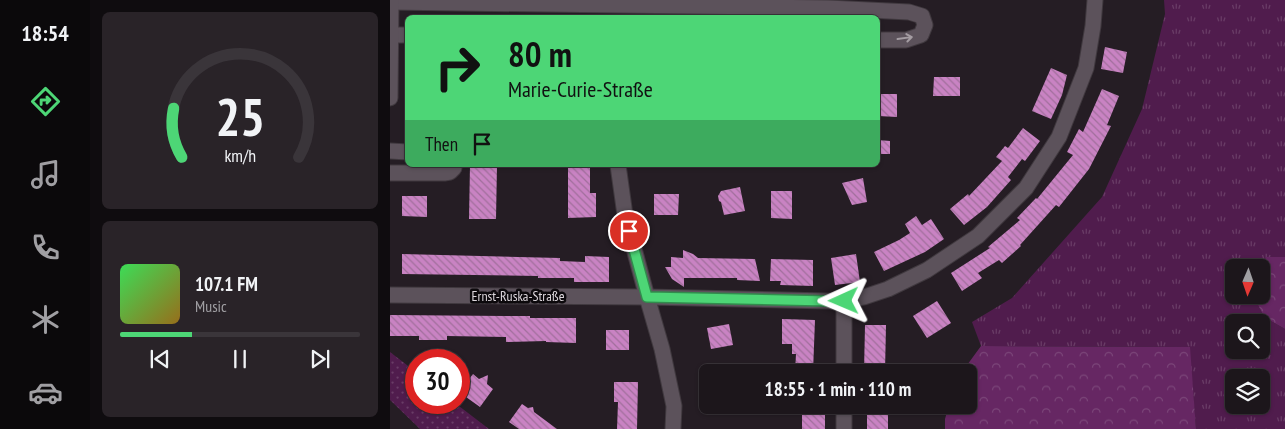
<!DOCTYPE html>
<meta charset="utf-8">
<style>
body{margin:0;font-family:"PT Sans Narrow",sans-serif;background:#292328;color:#f1f3f6;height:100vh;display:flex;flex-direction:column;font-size:19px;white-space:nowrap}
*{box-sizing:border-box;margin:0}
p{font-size:16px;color:#a09fa3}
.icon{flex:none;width:28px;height:28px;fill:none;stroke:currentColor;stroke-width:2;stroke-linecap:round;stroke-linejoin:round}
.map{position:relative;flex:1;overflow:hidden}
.side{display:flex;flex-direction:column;gap:12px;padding:12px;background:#0f0c0f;width:300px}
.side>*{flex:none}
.hud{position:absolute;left:15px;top:15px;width:475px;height:152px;border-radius:8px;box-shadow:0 1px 4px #0004,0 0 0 1px #3a353a;background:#4dd676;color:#111;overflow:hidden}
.needle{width:32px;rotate:182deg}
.tools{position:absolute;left:835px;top:259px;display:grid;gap:10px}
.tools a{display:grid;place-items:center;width:45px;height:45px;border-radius:8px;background:#1c161b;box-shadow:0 1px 4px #0004,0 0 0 1px #3a353a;font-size:25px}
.speed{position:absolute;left:15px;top:349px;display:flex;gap:10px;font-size:25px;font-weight:700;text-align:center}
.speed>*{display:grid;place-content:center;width:65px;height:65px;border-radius:50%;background:#1c161b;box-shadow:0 1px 4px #0004,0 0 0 1px #3a353a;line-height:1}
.speed .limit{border:8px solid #d22;background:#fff;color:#111}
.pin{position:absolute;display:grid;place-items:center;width:42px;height:42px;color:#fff;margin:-21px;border:2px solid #fff;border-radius:50%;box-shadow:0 1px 5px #0007}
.me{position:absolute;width:55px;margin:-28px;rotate:269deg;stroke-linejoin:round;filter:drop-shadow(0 0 4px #0008)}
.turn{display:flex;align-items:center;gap:18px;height:105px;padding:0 20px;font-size:22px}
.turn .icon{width:65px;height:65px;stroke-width:2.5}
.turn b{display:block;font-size:35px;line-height:42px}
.then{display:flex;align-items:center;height:48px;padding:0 20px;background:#0003;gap:10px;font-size:19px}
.side .tile{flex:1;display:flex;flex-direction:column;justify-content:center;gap:8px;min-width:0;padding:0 18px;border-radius:8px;background:#292328}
.side .dial{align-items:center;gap:0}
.dial svg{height:130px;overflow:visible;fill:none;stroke:#3a353a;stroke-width:7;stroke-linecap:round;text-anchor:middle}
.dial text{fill:#f1f3f6;stroke:none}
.song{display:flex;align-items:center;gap:15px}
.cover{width:60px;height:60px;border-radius:8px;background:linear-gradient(135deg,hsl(130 70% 55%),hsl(40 70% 35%))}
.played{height:5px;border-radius:2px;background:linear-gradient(90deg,#4dd676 30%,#3a353a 30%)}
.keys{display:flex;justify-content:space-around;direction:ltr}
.trip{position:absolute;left:309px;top:364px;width:278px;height:50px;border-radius:8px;background:#1c161b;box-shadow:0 1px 4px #0004,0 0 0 1px #3a353a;font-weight:800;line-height:50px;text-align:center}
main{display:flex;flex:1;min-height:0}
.dock{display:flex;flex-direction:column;width:90px;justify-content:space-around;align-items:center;background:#0b090b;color:#a09fa3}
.dock .icon{width:35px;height:35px}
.dock .active{color:#4dd676}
.dock b{font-size:22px;color:#f1f3f6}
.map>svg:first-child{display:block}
</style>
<main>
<nav class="dock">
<b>18:54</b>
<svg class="icon active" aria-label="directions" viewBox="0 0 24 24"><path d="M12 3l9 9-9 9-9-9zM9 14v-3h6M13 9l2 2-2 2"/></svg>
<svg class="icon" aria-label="music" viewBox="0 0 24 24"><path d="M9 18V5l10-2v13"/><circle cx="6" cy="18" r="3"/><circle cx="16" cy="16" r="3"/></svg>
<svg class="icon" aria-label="phone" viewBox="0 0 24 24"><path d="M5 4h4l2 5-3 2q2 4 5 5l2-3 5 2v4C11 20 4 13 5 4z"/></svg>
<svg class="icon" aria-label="climate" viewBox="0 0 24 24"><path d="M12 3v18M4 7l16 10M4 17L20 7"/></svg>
<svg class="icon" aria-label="car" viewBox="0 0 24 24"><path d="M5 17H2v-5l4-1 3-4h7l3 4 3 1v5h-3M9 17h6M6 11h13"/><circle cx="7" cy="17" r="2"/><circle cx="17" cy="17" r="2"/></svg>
</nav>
<section class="side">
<div class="tile dial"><svg viewBox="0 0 100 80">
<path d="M14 69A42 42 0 1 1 86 69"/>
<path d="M14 69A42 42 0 0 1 9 39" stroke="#4dd676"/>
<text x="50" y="56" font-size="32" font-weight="700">25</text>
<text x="50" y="72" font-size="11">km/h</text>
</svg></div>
<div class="tile">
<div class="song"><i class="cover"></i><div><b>107.1 FM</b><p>Music</p></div></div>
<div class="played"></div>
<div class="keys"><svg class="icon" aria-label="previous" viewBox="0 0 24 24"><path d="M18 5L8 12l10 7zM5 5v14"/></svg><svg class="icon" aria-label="pause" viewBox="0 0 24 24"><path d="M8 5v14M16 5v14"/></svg><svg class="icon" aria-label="next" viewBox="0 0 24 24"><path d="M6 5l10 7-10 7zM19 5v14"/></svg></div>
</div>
</section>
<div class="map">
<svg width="895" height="429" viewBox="0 0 895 429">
<defs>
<pattern id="grass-tufts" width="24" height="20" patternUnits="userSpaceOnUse" patternTransform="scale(1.25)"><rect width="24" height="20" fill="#501c4d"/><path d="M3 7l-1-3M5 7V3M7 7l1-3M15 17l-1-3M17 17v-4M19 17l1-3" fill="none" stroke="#693c66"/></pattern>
<pattern id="forest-crowns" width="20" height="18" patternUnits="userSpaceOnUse" patternTransform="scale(1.25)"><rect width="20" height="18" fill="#662763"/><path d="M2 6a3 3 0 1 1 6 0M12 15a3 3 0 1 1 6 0" fill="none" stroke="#7b4679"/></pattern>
<pattern id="park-dots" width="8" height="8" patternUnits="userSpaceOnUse" patternTransform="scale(1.25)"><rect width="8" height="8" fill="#501c4d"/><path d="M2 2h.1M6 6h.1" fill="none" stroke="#693c66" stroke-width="1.8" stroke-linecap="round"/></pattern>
<pattern id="building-back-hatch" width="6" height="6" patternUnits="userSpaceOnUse" patternTransform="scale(1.25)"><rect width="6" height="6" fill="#c983c3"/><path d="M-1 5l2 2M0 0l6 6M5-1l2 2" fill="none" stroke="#a16f9c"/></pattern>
</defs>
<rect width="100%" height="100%" fill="#251d24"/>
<path fill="url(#grass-tufts)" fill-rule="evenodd" d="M774,0H895V257L876,258L871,278V268H844V295H867L866,301L874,317L895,329V429H806L799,347L591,346L582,322L622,298L712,197L752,109L775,14ZM844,322H871V350H844ZM844,378H871V405H844Z"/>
<g fill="url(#forest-crowns)">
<polygon points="876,257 895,257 895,329 874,317 866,301 867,295 871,295 871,278"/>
<polygon points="591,346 800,347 806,429 555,429 555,419 559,405 578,405 578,372 572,372"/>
</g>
<polygon fill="url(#park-dots)" points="0,352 26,372 26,402 65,403 99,429 30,429 0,400"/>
<g fill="url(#building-back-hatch)">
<polygon points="715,47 737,52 733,73 711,69"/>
<polygon points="661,68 677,75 672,95 661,119 642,111"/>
<polygon points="544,77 570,77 570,96 543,96"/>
<polygon points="712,89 729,96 717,125 721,126 699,169 669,207 666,205 630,245 631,246 612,263 609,260 588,273 592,278 572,291 561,273 600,248 598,247 630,220 627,218 646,198 647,199 683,155 677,152 689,129 693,132"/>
<polygon points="488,94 507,94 507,117 488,116"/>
<polygon points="633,128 650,141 635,161 632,159 618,177 621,180 597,207 574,225 560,209 578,194 579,196 612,161 606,157 615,146 618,148"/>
<polygon points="488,140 500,141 500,154 488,154"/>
<polygon points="80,165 107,165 106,219 79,219"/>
<polygon points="178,165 200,165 200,193 206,193 206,217 178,218"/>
<polygon points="473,178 477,202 462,205 452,183"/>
<polygon points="350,187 355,211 334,215 331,202 329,201 328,196 331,191"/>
<polygon points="381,191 402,191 402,219 381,218"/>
<polygon points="264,194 289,194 288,215 264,215"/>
<polygon points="12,196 37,196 37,217 12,216"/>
<polygon points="526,216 532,225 541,219 554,239 535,252 494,271 484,252 509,240 520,233 515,224"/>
<polygon points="293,250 303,254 308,258 365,259 370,281 347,280 347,278 294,278 294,287 282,279 275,267 281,267 281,257 293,258"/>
<polygon points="12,254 170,258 170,261 195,262 195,256 219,257 219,282 184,282 184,278 148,278 148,276 12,274"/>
<polygon points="466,254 470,282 445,285 441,258"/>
<polygon points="381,259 423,260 423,286 390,285 391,281 380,281"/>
<polygon points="547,301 561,323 537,338 523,316"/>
<polygon points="0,315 115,316 140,316 140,318 186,318 186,343 156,342 156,341 116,342 116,337 57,336 57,340 29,340 29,336 0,336"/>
<polygon points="392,319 425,320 423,372 405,372 406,354 402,354 402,344 392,344"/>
<polygon points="339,324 343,345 321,349 317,328"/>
<polygon points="475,325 496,325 495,372 474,372"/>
<rect x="216" y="330" width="23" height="20"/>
<polygon points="83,374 89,379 98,375 97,384 103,389 90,407 69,392"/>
<polygon points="224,382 248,382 247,429 227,429 228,402 224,402"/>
<polygon points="132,404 138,408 143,407 144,412 167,429 129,429 119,422"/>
<rect x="412" y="413" width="23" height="16"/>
<rect x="477" y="414" width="21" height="15"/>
</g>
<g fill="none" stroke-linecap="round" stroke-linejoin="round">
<g stroke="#40393f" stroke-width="17">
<g id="minor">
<polyline points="0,2 438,8 519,12 532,16 535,25 531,35 516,40 488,40"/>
<polyline points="0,35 18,35"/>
<polyline points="0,98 1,0"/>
<polyline points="0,151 18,152"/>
<polyline points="228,165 235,215 257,297 272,349 284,406 283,429"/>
<polyline points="0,173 54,173 60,172 64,168 64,165"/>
<polyline points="0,295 257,297 438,301 454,301 474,297 498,289 537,270 588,236 636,188 669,137 696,68 703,26 705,0"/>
<polyline points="454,372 454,301"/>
<polyline points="454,429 454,405"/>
</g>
</g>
<use href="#minor" stroke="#5c525b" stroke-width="15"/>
</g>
<defs><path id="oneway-shaft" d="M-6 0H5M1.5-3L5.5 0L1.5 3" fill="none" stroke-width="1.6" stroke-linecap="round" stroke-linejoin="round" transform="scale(1.25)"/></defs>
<use stroke="#a49ca2" href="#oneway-shaft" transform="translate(515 38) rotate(-8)"/>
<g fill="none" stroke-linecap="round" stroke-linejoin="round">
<g stroke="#328b4d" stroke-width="12">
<polyline id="route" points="239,231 257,297 438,301 454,301"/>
</g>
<use href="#route" stroke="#4dd676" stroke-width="9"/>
</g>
<g text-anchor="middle" stroke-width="5" stroke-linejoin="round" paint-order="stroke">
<g font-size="14" fill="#ded8dd" stroke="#0c090c">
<text x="128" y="301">Ernst-Ruska-Straße</text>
</g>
</g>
</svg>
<div class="tools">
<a><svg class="needle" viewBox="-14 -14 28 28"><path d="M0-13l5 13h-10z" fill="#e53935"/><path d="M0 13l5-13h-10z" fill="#a09fa3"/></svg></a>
<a><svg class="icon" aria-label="search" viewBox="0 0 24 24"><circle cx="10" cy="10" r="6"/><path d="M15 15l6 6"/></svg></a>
<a><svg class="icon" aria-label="layers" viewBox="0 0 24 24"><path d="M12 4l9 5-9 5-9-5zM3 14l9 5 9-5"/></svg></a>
</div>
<div class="speed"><div class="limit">30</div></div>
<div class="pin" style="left:239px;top:231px;background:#d93025"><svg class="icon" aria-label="arrive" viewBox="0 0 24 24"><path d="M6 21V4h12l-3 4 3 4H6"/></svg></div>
<svg class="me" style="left:454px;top:301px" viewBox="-20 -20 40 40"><path d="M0-17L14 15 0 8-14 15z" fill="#4dd676" stroke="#fff" stroke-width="4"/></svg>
<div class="trip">18:55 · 1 min · 110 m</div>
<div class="hud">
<div class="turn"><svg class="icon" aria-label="right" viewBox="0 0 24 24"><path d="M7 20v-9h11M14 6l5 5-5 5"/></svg><div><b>80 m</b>Marie-Curie-Straße</div></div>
<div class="then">Then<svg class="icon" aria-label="arrive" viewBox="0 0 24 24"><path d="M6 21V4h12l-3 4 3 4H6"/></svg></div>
</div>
</div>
</main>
